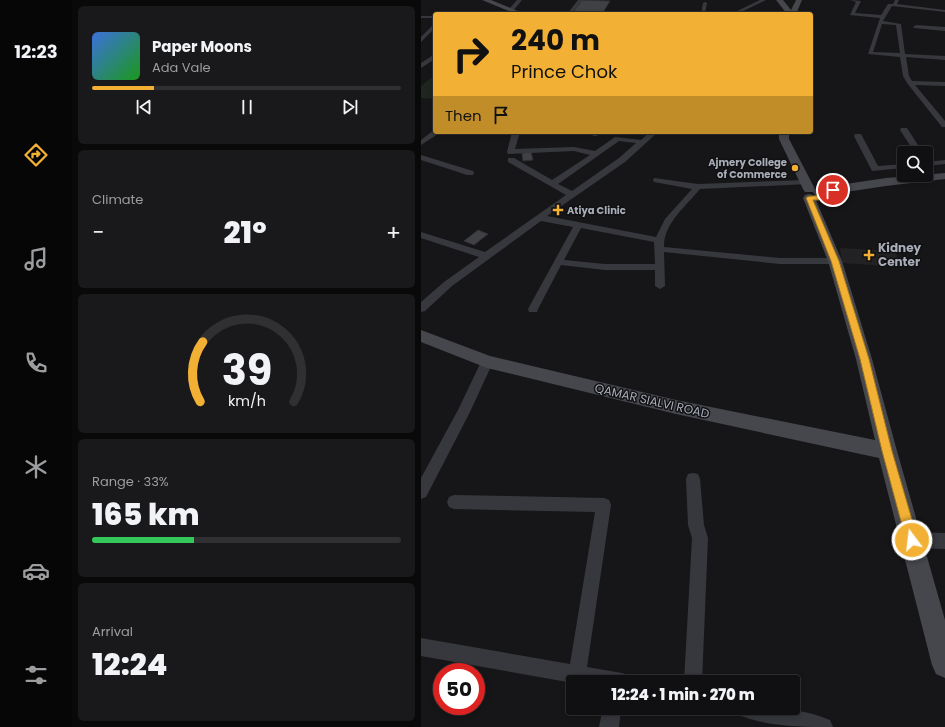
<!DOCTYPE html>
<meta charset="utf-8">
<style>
body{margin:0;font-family:Poppins,sans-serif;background:#19191b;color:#f1f3f6;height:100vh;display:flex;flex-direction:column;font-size:15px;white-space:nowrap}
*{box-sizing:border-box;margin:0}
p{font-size:13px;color:#9c9d9f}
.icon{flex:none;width:22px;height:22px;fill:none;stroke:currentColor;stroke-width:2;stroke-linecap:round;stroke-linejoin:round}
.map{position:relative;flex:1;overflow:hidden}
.sheet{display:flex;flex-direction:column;gap:6px;padding:6px;background:#09090a;width:349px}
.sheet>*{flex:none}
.hud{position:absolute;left:12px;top:12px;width:380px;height:122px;border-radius:4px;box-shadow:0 2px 6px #0003,0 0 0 1px #303032;background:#f2b134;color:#111;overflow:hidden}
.controls{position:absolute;left:476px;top:146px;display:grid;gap:8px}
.controls a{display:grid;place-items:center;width:36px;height:36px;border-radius:4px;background:#101012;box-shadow:0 2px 6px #0003,0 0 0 1px #303032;font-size:20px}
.speed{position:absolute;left:12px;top:663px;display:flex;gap:8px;font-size:20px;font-weight:700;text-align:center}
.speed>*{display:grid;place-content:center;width:52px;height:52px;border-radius:50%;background:#101012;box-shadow:0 2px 6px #0003,0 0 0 1px #303032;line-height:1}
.speed .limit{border:6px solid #d22;background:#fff;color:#111}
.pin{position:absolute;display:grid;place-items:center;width:34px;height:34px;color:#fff;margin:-17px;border:2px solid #fff;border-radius:50%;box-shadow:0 1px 4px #0007}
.me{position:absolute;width:44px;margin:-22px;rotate:345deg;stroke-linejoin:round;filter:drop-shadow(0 0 3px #0008)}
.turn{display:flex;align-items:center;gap:14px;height:84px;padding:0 12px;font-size:18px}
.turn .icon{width:52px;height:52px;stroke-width:2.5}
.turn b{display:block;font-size:28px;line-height:34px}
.then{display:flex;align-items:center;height:38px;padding:0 12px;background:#0003;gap:8px;font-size:15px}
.big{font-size:30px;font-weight:800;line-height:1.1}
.sheet .widget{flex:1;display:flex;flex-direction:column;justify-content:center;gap:6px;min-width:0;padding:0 14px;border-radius:6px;background:#19191b}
.sheet .dial{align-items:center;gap:0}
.dial svg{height:104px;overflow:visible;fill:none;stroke:#303032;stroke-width:7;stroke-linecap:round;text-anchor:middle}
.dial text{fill:#f1f3f6;stroke:none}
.song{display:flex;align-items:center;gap:12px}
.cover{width:48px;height:48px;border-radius:6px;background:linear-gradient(135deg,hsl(220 70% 55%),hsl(120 70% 35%))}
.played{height:4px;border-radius:2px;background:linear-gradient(90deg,#f2b134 20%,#303032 20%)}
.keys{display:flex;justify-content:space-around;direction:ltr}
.heat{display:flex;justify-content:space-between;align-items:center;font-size:22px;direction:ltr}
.charge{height:6px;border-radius:3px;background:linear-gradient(90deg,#34c759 33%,#303032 0)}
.trip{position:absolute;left:145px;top:675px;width:234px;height:40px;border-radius:4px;background:#101012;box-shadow:0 2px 6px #0003,0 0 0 1px #303032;font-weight:800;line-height:40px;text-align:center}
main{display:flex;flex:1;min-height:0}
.tabs{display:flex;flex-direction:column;width:72px;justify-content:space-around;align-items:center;background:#060607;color:#9c9d9f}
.tabs .icon{width:28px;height:28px}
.tabs .active{color:#f2b134}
.tabs b{font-size:18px;color:#f1f3f6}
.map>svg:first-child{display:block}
</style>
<main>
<nav class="tabs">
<b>12:23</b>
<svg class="icon active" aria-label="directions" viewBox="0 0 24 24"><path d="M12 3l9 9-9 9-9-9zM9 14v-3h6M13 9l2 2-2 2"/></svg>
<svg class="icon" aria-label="music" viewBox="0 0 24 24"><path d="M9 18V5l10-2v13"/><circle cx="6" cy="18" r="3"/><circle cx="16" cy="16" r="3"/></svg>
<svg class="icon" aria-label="phone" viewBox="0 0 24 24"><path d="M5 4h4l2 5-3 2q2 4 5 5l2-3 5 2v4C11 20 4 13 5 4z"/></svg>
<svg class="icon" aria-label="climate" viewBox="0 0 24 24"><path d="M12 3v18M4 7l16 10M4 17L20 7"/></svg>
<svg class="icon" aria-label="car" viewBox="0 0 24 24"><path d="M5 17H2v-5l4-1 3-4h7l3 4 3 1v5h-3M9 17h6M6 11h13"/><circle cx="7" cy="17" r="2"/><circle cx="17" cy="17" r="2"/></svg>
<svg class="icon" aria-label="filters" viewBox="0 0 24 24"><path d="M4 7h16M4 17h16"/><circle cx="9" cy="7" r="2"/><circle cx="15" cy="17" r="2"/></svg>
</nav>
<section class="sheet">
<div class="widget">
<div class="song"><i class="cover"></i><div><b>Paper Moons</b><p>Ada Vale</p></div></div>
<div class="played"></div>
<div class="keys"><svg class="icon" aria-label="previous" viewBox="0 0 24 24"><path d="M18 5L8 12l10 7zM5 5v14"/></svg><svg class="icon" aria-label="pause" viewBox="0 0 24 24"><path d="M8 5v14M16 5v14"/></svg><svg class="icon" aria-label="next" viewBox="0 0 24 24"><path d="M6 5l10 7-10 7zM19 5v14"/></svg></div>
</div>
<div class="widget"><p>Climate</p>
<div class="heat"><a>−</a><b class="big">21°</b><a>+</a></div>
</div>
<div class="widget dial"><svg viewBox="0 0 100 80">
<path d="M14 69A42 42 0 1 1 86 69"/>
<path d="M14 69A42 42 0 0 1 16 23" stroke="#f2b134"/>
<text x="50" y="56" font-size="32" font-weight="700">39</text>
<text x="50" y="72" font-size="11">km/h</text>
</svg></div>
<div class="widget"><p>Range · 33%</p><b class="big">165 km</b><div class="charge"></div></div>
<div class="widget"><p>Arrival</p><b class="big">12:24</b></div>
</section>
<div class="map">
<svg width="524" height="727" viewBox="0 0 524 727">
<rect width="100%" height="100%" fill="#161618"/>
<polygon fill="#222225" points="419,248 474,251 480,267 421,263"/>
<polygon fill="#1e261f" points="14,75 14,99 0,98 0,86"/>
<g fill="#404145" stroke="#303034">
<polygon points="161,0 189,1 181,14 151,14"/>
<polygon points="110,152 112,160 102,161 101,153"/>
<polygon points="57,230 67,234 53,245 43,241"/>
</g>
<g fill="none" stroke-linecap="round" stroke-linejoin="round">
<g fill="#37383d" fill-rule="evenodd">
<polygon points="96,0 101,0 92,11 88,11 88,9"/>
<polygon points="157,0 161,0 151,14 146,14"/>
<polygon points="339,0 345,0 316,14 310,14"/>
<path d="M429,0L440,1L434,13L460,15L467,4H472L474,0H478L476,4L524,10V12L471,6L462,21L480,24L484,54L524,56V60L485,57L488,76L491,81L524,82V86L494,85L524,121V127H521L486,83L482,76L479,57L447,54L459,18L429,15L435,2ZM461,24L475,25L479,53L452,52Z"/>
<polygon points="284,2 286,3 284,14 280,14 282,3"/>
<rect x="0" y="16" width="14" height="2"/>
<polygon points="14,23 14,28 0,42 0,37"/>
<polygon points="495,25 524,27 524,31 493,28 492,27"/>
<polygon points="14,54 14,59 0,68 0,63"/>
<polygon points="480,128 486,128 502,153 494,153 479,130"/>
<polygon points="13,130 14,132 20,132 0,145 0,140"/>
<path d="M91,132H99L94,149L153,147L174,151L194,137L220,140L229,132H237L204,162L126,216L235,237L244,219L271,189L233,182L232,180L233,178L277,184L384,180H387L388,182L387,184L279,189C266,205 242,224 243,247L359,258H414L419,261L414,264H359L243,252L244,286L239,289L234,286V270H184L140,265L117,309L116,312H108L107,309L152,227L120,221L31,286L4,311L0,312V302L23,282L58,257L0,238V232L64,252L145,195L87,162V158H93L131,180L169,155L153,151L87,154L86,152ZM198,141L215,143L198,158L151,191L137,184ZM160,228L233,242L234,264H184L143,260Z"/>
<polygon points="170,132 178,132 176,136 173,136 169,134"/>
<polygon points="434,134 440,134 457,166 483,164 483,168 451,171 433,136"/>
<polygon points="0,155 52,171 53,173 52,175 46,175 0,160"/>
<polygon points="524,160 524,164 505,166 505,162"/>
<polygon points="66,357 70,359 72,362 49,412 5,497 0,499 0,478 37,410 60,362 62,359"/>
<polygon points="272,473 277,474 279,479 283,525 287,538 281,682 263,682 271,538 267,525 265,479 267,474"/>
<polygon points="33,495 183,498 188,500 190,505 166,667 201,673 208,675 210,682 152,683 0,656 0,638 149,664 174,512 33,509 28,507 26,502 28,497"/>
<polygon points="491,532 524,533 524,549 491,548 485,545 483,540 485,535"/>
<polygon points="182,708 200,708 198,727 178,727"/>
<path d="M315,708C348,708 377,707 409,720L412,727C378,727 349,727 317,715Z"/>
</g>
<g fill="#45474d" fill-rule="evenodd">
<polygon points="61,0 70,0 104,14 95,14"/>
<polygon points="355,0 362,0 370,10 375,0 381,0 375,14 366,14"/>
<polygon points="358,132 368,132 368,139 394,189 392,192 384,192 382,189 358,139"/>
<polygon points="524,173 524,179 465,186 398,196 394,195 392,192 394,189 398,188 465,178"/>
<polygon points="388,194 392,195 394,198 421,261 451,359 476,451 524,620 524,678 515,674 511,665 458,458 255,414 66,368 0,342 0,330 69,356 255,400 454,440 435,359 407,261 382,198 384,195"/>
</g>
</g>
<path fill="#f2b134" stroke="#9d7322" d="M412,188L415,190L414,191L402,193L403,195L398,200H392L418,261L448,359L471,451L497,540L495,544L491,546L487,544L485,540L461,451L439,359L410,261L385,198C388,195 393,197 396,195V191Z"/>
<g fill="#f2b134" stroke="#111113" stroke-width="1.5">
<circle cx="374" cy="168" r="4"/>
<path d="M135 204h4v4h4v4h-4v4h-4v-4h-4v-4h4z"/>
<path d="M446 249h4v4h4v4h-4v4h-4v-4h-4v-4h4z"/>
</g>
<g text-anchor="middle" stroke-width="3" stroke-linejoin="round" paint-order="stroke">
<g font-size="10" font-weight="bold" fill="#a8adb8" stroke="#111113" text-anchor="end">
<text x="366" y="166">Ajmery College<tspan x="366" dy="12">of Commerce</tspan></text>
<text x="146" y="214" text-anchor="start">Atiya Clinic</text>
</g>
<g font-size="12" font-weight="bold" fill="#a8adb8" stroke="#111113" text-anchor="start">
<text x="457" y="252">Kidney<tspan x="457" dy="14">Center</tspan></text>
</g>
<g font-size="12" fill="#a8adb8" stroke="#111113">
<text transform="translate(231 401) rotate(13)" y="4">QAMAR SIALVI ROAD</text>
</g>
</g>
</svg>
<div class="controls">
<a><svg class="icon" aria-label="search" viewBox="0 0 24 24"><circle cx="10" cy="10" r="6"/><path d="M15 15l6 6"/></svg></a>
</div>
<div class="speed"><div class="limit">50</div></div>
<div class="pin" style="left:412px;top:190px;background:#d93025"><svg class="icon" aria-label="arrive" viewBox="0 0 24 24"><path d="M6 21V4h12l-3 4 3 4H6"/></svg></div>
<svg class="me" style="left:491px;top:540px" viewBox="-20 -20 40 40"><circle r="17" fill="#f2b134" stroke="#fff" stroke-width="3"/><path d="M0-11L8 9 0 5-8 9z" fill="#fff"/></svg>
<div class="trip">12:24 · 1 min · 270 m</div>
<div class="hud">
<div class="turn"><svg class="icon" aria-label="right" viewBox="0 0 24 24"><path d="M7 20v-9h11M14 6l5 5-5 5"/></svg><div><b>240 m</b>Prince Chok</div></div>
<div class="then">Then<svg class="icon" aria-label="arrive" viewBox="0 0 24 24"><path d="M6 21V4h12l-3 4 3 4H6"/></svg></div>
</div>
</div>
</main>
